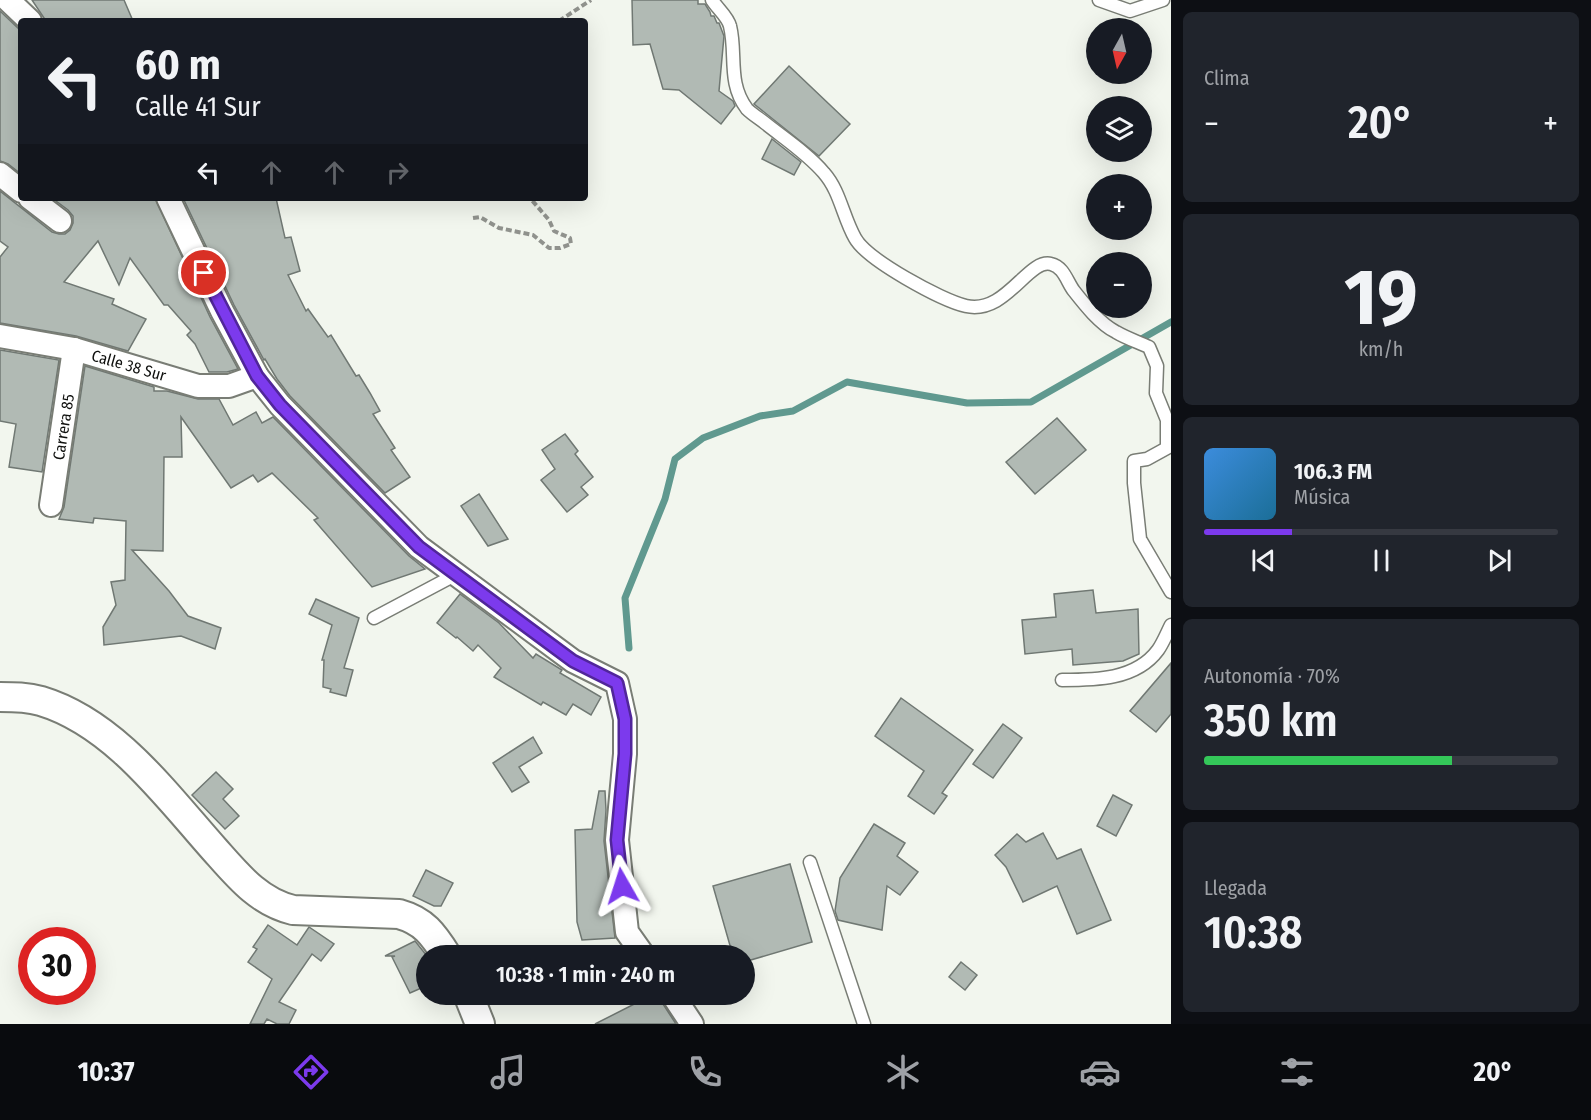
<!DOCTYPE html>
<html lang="es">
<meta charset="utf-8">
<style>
body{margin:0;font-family:"Fira Sans Condensed",sans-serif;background:#20242c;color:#f1f3f6;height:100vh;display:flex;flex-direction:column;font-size:22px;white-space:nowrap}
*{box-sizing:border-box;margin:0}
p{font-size:20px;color:#9ea1a6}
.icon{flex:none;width:33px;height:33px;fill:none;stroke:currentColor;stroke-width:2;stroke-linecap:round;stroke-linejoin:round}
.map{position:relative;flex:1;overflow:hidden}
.sheet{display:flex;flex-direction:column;gap:12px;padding:12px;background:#0d0f14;width:420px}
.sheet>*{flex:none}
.banner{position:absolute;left:18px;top:18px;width:570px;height:183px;border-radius:6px;box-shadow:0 6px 24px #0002;background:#171b24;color:#f1f3f6;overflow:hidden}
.needle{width:39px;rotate:188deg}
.buttons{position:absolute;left:1086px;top:18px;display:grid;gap:12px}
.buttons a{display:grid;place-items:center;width:66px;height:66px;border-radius:50%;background:#171b24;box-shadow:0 6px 24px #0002;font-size:30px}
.speed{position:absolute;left:18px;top:927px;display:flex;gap:12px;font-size:30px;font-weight:700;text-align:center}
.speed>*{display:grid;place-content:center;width:78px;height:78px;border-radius:50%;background:#171b24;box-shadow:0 6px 24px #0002;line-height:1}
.speed .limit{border:9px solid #d22;background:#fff;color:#111}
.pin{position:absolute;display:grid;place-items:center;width:51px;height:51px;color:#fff;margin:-26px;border:3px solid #fff;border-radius:50%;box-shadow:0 2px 6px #0007}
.me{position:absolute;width:66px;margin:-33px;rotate:354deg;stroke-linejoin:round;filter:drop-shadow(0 0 4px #0008)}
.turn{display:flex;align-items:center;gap:21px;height:126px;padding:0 18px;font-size:27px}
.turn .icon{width:78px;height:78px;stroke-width:2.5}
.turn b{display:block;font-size:42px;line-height:51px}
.lanes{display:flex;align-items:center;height:57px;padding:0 18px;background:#0003;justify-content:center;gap:30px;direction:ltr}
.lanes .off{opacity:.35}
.big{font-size:45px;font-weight:600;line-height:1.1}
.sheet .tile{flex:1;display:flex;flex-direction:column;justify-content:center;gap:9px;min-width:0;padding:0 21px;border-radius:9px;background:#20242c}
.sheet .dial{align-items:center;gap:0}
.dial b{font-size:78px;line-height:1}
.song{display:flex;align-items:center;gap:18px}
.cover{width:72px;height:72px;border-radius:9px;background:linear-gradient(135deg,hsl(210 70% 55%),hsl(200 70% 35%))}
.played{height:6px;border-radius:3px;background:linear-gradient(90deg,#7c3aed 25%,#363941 25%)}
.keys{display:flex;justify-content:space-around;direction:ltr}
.heat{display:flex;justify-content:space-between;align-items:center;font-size:33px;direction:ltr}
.charge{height:9px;border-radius:4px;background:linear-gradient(90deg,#34c759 70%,#363941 0)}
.trip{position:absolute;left:416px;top:945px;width:339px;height:60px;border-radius:30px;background:#171b24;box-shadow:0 6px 24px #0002;font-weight:600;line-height:60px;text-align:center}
.menu{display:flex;height:96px;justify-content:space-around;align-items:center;background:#090b0e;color:#9ea1a6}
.menu .icon{width:42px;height:42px}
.menu .on{color:#7c3aed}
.menu b{font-size:27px;color:#f1f3f6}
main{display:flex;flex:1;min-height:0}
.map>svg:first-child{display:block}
</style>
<main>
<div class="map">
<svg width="1171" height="1024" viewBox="0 0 1171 1024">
<rect width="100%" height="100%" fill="#f2f6ee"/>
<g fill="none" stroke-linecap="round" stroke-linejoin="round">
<polyline stroke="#60998f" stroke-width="7" points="629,648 625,598 665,499 675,459 703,438 760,416 793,411 847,382 967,403 1031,402 1171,322"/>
</g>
<g fill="#b1bab4" stroke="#707873" stroke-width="1.5">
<polygon points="32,0 124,0 133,21 46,21"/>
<polygon points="632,0 698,0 698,4 705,4 710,12 711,16 714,16 717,23 719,23 724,36 719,91 733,101 735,106 721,124 679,90 663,89 650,44 633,45"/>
<polygon points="0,11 21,31 21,174 8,164 0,161"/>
<polygon points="789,66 850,124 819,156 754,104"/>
<polygon points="772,139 801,162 794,175 762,159"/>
<polygon points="0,191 52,232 59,234 65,234 70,230 73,223 73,216 68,210 52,198 155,198 210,317 238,369 227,372 209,372 195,344 187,335 191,331 168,305 164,305 130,258 119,285 98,241 64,282 114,299 112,304 146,319 128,351 76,336 0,323 0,257 8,247 0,241"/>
<polygon points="183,198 276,198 285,238 291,237 300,271 288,275 306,311 308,309 328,337 331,335 356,376 359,375 370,393 380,411 373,414 395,448 391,450 410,477 385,493 290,396 277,379 265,359 264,360 234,305"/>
<polygon points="0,350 59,360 42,472 9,467 16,424 0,421"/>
<polygon points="85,366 154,387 154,391 167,391 198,399 219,399 233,425 256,412 262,423 273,417 409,556 425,569 372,587 314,520 318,518 272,473 258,482 253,475 231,488 181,417 182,457 164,457 163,551 132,550 169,591 188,616 221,628 215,649 181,636 104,645 103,627 116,605 111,582 125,580 126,521 94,518 93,523 59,519 64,507"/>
<polygon points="1057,418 1086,450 1035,494 1006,462"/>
<polygon points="565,434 578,451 575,454 593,477 581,487 588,495 567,512 541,480 555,469 542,450"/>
<polygon points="479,494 508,539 488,546 461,506"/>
<polygon points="1093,590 1096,613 1138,609 1139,654 1123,661 1073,665 1072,649 1025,654 1022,620 1056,617 1054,594"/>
<polygon points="460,594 499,623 533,658 536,654 562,670 560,673 601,697 591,715 573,704 566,715 543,702 541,705 494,677 501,668 478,645 473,651 457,637 456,638 437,623"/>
<polygon points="316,599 359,618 344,668 353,670 346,696 330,692 331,689 323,687 324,660 322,660 332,625 309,614"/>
<polygon points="1171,663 1171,714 1156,732 1130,711"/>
<polygon points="901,698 973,750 942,793 947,796 934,814 908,796 924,771 875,736"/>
<polygon points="1003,724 1022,738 993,778 973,764"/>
<polygon points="533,737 542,753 519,767 529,782 512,792 493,763"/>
<polygon points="216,772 233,789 223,799 239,816 225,829 192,795"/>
<polygon points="599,791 605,791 606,810 604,841 615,938 582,940 577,922 575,830 592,829"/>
<polygon points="1113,795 1132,805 1116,836 1097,826"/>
<polygon points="874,824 905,843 897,856 918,872 900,895 887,886 882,930 838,920 835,911 840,878"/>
<polygon points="1043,833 1057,859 1081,849 1111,920 1077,934 1057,886 1023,902 1006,867 995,855 1017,834 1026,842"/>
<polygon points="790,864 812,942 744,962 744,956 733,956 713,886"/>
<polygon points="426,870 453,883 441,906 434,906 413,896"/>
<polygon points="268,925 297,945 309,927 334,944 321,961 312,954 279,1002 296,1010 289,1024 277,1024 267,1019 264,1024 250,1024 272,979 248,962 257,949 253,947"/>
<polygon points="415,941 427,956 426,986 410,993 392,957 395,956 385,956"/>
<polygon points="961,962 977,975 965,990 949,977"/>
<polygon points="654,994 659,994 661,1001 676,1024 595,1024"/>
</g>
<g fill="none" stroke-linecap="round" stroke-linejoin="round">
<g stroke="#797d75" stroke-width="15">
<g id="service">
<path d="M712,0C717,8 728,17 730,26C737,54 727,83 747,109C752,114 760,119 765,123C785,139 808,154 824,173C840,191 843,217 855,238C867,260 941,300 966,306C1006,315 1028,258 1051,264C1064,267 1067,282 1074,291C1085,305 1100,324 1116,332C1126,338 1138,342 1149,347L1157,366L1156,393L1167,420V448L1147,459L1134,461V483L1140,539L1171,592"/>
<polyline points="1099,0 1130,11 1163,0"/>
<polyline points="374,618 455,575"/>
<path d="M1062,680C1095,680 1136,680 1158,650C1163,643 1167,633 1171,625"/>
<polyline points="810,862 864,1024"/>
</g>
</g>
<g stroke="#797d75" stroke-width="26">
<g id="minor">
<polyline points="8,0 30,21"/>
<polyline points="0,174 21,191"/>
<polyline points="30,198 60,221"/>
<polyline points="168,198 222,311 257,376 280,405 419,547 573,661 617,683 625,719 625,754 617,840 627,932 644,956"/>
<polyline points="0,336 74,349 198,386 229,386 257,376"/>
<polyline points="51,505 74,349"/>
<polyline points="672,994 692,1024"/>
</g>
</g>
<g stroke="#797d75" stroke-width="32">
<g id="tertiary">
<path d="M0,697C14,697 27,697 41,701C114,723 166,795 215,850C238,876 259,902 293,910L399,914C424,921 433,934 447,956"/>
<polyline points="468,994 480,1024"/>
</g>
</g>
<g stroke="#90928d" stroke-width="4" stroke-dasharray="6 3" stroke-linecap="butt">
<polyline points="559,21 591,0"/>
<polyline points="473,218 480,217 499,228 533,235 549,248 560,248 571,244 570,238 554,231 549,220 530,198"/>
</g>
<use href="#service" stroke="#fff" stroke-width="12"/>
<use href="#minor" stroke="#fff" stroke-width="22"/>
<use href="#tertiary" stroke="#fff" stroke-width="28"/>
</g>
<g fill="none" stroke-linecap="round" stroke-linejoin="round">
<g stroke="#51269a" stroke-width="15">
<polyline id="route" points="204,273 257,376 280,405 419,547 573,661 617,683 625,719 625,754 617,840 622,886"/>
</g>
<use href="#route" stroke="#7c3aed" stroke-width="10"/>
</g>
<g text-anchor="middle" stroke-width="5" stroke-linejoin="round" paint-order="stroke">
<g font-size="16" fill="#0f100e" stroke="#fff">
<text transform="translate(129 365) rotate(16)" y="6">Calle 38 Sur</text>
<text transform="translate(63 427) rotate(-81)" y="6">Carrera 85</text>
</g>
</g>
</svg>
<div class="buttons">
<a><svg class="needle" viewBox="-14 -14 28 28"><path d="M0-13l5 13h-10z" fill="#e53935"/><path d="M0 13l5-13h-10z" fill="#9ea1a6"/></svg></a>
<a><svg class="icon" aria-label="layers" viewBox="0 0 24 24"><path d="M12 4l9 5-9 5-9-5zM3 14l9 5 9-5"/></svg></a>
<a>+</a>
<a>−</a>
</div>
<div class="speed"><div class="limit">30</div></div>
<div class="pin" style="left:204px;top:273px;background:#d93025"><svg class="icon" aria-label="arrive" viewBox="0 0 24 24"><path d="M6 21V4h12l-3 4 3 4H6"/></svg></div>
<svg class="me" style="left:622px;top:886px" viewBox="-20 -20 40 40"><path d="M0-17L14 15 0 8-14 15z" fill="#7c3aed" stroke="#fff" stroke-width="4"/></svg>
<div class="trip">10:38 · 1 min · 240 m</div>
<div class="banner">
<div class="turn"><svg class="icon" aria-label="left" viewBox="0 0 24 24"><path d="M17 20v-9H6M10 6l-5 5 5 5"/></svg><div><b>60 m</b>Calle 41 Sur</div></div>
<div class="lanes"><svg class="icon" aria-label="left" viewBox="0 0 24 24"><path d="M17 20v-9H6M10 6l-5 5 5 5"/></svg><svg class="icon off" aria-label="ahead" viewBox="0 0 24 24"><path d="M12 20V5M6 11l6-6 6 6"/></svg><svg class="icon off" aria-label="ahead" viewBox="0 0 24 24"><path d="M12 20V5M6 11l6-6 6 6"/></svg><svg class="icon off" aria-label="right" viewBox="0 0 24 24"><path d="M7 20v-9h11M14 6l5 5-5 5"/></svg></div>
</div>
</div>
<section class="sheet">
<div class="tile"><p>Clima</p>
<div class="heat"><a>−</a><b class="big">20°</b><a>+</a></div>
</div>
<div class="tile dial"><b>19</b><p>km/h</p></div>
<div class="tile">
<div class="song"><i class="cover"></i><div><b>106.3 FM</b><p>Música</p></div></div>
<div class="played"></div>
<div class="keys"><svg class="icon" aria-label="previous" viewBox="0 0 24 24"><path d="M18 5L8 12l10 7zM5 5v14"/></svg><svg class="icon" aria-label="pause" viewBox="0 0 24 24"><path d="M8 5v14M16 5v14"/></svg><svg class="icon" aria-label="next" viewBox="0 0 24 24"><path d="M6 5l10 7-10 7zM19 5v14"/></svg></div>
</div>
<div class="tile"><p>Autonomía · 70%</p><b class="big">350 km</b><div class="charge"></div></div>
<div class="tile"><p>Llegada</p><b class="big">10:38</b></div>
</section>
</main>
<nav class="menu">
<b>10:37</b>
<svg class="icon on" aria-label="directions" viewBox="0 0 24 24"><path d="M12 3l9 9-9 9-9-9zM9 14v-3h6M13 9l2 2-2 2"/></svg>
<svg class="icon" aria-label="music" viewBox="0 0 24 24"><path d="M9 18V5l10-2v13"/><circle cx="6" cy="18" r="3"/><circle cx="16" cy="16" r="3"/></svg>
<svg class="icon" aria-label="phone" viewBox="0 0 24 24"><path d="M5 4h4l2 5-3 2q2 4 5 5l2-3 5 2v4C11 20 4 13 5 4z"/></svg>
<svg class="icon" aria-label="climate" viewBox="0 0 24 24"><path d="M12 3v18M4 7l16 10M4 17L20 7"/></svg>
<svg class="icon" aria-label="car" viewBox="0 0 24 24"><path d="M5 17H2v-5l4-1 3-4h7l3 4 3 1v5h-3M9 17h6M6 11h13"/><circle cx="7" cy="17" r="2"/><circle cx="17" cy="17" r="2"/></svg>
<svg class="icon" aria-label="filters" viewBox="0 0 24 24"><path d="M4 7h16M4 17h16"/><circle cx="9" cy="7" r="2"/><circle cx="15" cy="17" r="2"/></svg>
<b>20°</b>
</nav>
